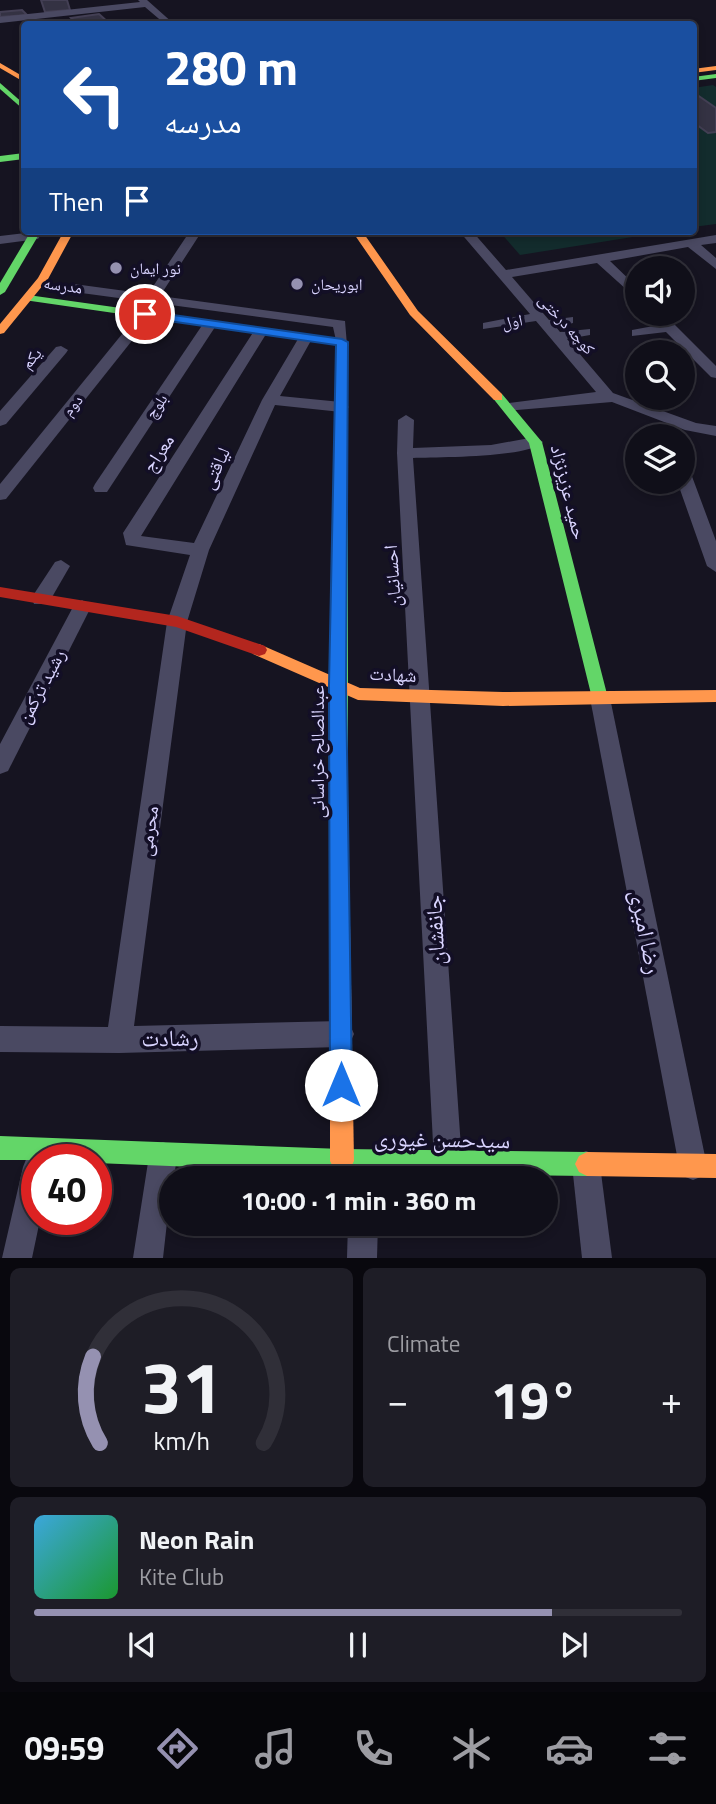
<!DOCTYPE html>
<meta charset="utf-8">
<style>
body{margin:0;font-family:"Titillium Web","Noto Naskh Arabic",sans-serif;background:#1e1d26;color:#f1f3f6;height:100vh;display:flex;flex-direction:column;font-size:26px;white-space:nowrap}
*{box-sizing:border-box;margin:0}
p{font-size:23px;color:#9c9ca2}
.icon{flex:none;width:38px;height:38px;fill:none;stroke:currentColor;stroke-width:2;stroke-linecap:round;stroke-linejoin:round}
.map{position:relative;height:1258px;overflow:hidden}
.sheet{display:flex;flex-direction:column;gap:10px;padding:10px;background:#09080e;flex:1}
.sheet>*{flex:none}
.top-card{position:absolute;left:21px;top:21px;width:676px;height:214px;border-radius:7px;box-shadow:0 4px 10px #0003,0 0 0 2px #302f38;background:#1a4fa0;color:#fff;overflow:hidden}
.controls{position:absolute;left:625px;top:256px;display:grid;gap:14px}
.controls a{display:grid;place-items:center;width:70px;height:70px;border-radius:50%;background:#100f19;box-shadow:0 4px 10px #0003,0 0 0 2px #302f38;font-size:35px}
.speed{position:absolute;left:21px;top:1144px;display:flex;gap:14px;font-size:35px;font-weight:700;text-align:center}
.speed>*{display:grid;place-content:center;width:91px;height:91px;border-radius:50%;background:#100f19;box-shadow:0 4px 10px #0003,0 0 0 2px #302f38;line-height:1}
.speed .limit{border:10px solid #d22;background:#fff;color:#111}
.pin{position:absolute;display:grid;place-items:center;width:60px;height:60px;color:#fff;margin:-30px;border:4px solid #fff;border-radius:50%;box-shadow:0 2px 7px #0007}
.me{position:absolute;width:77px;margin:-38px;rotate:0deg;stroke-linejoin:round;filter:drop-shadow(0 0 5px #0008)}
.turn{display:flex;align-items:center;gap:24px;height:147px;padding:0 28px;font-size:32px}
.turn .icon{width:91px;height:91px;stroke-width:2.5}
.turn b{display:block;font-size:49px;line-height:60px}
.then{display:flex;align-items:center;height:66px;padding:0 28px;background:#0003;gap:14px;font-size:26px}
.big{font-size:52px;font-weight:700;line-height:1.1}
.sheet .tile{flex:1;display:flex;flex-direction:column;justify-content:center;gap:10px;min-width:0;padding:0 24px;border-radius:10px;background:#1e1d26}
.sheet .dial{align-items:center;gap:0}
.dial svg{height:182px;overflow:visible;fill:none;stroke:#302f38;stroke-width:7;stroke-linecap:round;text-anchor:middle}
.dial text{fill:#f1f3f6;stroke:none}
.song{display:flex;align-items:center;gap:21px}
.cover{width:84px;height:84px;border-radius:10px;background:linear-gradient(135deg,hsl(200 70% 55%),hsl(130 70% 35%))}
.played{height:7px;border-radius:4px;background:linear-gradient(90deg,#9591b1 80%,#302f38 80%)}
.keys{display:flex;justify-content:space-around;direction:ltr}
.heat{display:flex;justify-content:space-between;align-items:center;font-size:38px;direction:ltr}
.sheet .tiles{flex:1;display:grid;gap:10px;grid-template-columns:1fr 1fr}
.tile:last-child{grid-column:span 2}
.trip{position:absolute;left:159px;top:1166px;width:399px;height:70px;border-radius:35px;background:#100f19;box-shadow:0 4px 10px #0003,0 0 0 2px #302f38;font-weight:700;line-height:70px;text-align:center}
.menu{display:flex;height:112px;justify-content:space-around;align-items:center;background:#06060a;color:#9c9ca2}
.menu .icon{width:49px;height:49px}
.menu .active{color:#9591b1}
.menu b{font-size:32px;color:#f1f3f6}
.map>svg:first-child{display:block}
</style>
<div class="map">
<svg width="716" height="1258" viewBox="0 0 716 1258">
<rect width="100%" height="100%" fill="#161421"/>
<g fill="#132c2d">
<polygon points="713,85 716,87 716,224 693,227 693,88"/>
<polygon points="499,231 670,231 520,255"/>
</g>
<g fill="#343243" stroke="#433f54" stroke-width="2">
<polygon points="41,0 67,0 70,10 45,12"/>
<polygon points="22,10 27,15 0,17 0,12"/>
<polygon points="99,14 110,24 77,24 71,18"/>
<polygon points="693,92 716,108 716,132 708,133 693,122"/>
</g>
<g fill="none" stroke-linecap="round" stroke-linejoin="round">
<g fill="#4a4962" fill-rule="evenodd">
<polygon points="138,0 147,0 174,24 165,24 145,7 0,23 0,17 140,2"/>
<polygon points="190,231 202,231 160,296 345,321 347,345 337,345 333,327 74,292 67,288 74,284 148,294"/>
<polygon points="459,231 472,231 506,270 716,235 716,243 701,245 716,258 716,269 688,247 610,261 637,287 637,299 597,263 512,277 549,320 573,317 573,323 556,327 560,332 590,329 590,335 567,339 613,393 696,423 716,426 716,436 685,430 612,402 504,411 504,405 509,403 596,392 536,321 483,329 483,323 530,314"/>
<polygon points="34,232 40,236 38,239 0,244 0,236"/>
<polygon points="145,311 152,315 150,318 6,499 0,500 0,484 140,312"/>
<polygon points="648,313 663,313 716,366 716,378 711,377 666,332 632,336 632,330 659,325"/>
<polygon points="210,320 217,324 107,492 95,492 93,488 95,484 205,321"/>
<polygon points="261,327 268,331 141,536 194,543 262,400 301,334 311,334 313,337 280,396 341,402 349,407 341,412 275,405 209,550 187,622 134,1026 341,1021 350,1025 354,1034 350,1043 341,1047 119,1053 0,1052 0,1026 108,1027 167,622 190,555 126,545 123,533 254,331"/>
<polygon points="61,346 68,350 66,353 6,424 0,426 0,411 56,347"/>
<path d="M406,415L414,420L413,448L491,445L535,437L543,442C528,458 438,457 413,458L462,1162L458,1172L448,1176L438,1172L434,1162L397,453L398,420Z"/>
<polygon points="682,466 690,471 716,541 716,572 707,566 677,481 682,481"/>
<polygon points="61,560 70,566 48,604 34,604 32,599 34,594 55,562"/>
<polygon points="82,600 91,607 8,771 0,774 0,744 73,607"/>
<polygon points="600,690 607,692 610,698 707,1166 703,1176 693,1180 683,1176 679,1166 590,698 593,692"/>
<polygon points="163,1142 173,1146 177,1156 174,1178 172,1178 163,1258 133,1258 149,1156 153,1146"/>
<polygon points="586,1151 596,1155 600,1165 612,1258 582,1258 572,1165 576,1155"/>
<polygon points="37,1153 49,1160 37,1160 37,1220 40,1220 32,1258 2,1258 23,1167 27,1157"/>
<polygon points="348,1223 378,1223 377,1258 347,1258"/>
</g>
<g fill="#63d668" fill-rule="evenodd">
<polygon points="716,74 716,78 693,81 693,77"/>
<polygon points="0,83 24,104 24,110 0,89"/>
<polygon points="24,153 24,159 0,162 0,156"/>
<polygon points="31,231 41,231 5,292 0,295 0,283"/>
<polygon points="28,295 342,339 348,342 348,805 345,810 339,813 333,810 330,805 336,345 24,300 24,296"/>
<polygon points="498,393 502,394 542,442 608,698 606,703 594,703 592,698 529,443 492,397"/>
<polygon points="0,1136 342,1149 587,1152 595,1156 599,1164 595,1172 587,1176 342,1173 96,1163 96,1160 0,1160"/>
</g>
<g fill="#ff974d" fill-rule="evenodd">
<polygon points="0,63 24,77 24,82 0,68"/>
<polygon points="716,66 716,70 693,73 693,69"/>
<polygon points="64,231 74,231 48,279 4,333 0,334 0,324 38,278"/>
<polygon points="352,231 362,231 418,311 502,394 502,400 494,400 410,315"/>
<polygon points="259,644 360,688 503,692 716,690 716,702 503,706 358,700 253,654 251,650 253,646"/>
<polygon points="339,797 345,800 348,805 354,1161 350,1169 342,1173 334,1169 330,1161 330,805 333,800"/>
<polygon points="587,1152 716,1154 716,1178 587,1176 579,1172 575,1164 579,1156"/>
</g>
<polygon fill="#b3261e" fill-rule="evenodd" points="0,587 177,616 265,646 267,650 265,654 259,656 176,627 0,597"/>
</g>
<polygon fill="#1a73e8" stroke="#114b97" stroke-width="2" points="145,311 342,339 348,342 346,685 352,1085 349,1093 341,1096 333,1093 330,1085 329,685 336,345 141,317 139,314"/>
<g fill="#9591b1" stroke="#130f26" stroke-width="2.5">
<circle cx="116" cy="268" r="7"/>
<circle cx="297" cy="284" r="7"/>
</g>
<g text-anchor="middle" stroke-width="7" stroke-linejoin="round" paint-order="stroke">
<g font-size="16" fill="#d9d4ff" stroke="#130f26" text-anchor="start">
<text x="130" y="274">نور ایمان</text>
<text x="311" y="290">ابوریحان</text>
</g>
<g font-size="16" fill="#d9d4ff" stroke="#130f26">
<text transform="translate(63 285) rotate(8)" y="6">مدرسه</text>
<text transform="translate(512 321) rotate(-11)" y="6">اول</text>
<text transform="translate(567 324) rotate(48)" y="6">کوچه درختی</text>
<text transform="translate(31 358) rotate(-49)" y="6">یکم</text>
<text transform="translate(72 405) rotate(-51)" y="6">دوم</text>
<text transform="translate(156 406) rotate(-56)" y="6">بلوچ</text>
</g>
<g font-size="19" fill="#d9d4ff" stroke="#130f26">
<text transform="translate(158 453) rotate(-57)" y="7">معراج</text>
<text transform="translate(215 468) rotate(-65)" y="7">لیاقتی</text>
<text transform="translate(569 492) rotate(76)" y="7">حمید عزیزنژاد</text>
<text transform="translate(392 576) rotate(-94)" y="7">احسانیان</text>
<text transform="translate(393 674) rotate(3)" y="7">شهادت</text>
<text transform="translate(41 686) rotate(-62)" y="7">رشید ترکمن</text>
<text transform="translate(317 752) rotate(-90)" y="7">عبدالصالح خراسانی</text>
<text transform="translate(148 831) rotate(-82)" y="7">محرمی</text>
</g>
<g font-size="23" fill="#d9d4ff" stroke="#130f26">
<text transform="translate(435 930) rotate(-93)" y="8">جانفشان</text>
<text transform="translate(646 932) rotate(79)" y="8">رضا امیری</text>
<text transform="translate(170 1038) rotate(-1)" y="8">رشادت</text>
<text transform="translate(442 1139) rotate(1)" y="8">سیدحسن غیوری</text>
</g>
</g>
</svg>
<div class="controls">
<a><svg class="icon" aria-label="sound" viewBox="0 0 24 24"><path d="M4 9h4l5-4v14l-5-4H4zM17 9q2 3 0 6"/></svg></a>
<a><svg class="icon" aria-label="search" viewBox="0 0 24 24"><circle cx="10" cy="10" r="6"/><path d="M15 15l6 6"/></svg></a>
<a><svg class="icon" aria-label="layers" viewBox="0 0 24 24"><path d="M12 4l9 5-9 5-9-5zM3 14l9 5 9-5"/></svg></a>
</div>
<div class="speed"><div class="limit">40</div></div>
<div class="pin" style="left:145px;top:314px;background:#d93025"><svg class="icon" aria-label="arrive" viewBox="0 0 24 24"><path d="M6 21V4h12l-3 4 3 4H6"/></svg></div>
<svg class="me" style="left:341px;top:1085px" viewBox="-20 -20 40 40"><circle r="19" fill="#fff"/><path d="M0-13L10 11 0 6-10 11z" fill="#1a73e8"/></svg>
<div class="trip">10:00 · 1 min · 360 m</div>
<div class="top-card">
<div class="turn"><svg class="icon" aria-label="left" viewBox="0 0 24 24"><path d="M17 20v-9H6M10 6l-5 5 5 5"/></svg><div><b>280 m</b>مدرسه</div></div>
<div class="then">Then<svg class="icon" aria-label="arrive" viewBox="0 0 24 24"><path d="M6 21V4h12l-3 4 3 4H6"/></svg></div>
</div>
</div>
<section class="sheet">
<div class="tiles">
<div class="tile dial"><svg viewBox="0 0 100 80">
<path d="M14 69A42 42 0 1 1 86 69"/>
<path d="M14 69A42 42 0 0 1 11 31" stroke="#9591b1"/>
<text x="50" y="56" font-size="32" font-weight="700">31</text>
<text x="50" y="72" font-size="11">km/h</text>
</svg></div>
<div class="tile"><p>Climate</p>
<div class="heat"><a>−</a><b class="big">19°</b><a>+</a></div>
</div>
<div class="tile">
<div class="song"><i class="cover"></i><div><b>Neon Rain</b><p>Kite Club</p></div></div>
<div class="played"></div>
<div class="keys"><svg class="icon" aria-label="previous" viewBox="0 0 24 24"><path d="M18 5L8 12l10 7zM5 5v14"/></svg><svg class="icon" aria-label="pause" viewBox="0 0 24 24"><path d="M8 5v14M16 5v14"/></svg><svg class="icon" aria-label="next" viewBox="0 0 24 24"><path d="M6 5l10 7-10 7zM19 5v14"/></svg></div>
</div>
</div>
</section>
<nav class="menu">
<b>09:59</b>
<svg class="icon active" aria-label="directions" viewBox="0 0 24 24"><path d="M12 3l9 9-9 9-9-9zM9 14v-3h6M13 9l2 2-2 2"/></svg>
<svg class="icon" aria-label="music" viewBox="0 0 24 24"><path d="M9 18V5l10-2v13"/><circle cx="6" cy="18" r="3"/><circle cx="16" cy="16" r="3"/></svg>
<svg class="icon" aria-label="phone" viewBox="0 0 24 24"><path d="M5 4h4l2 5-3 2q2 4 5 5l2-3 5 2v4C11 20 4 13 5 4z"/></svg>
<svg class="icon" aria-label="climate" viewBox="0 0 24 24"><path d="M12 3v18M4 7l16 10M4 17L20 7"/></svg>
<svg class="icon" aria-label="car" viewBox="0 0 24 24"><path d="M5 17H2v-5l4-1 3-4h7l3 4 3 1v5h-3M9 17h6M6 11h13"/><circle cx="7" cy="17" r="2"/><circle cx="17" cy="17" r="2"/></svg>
<svg class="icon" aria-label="filters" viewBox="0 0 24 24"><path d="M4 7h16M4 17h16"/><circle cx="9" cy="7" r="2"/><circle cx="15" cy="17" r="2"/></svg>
</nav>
